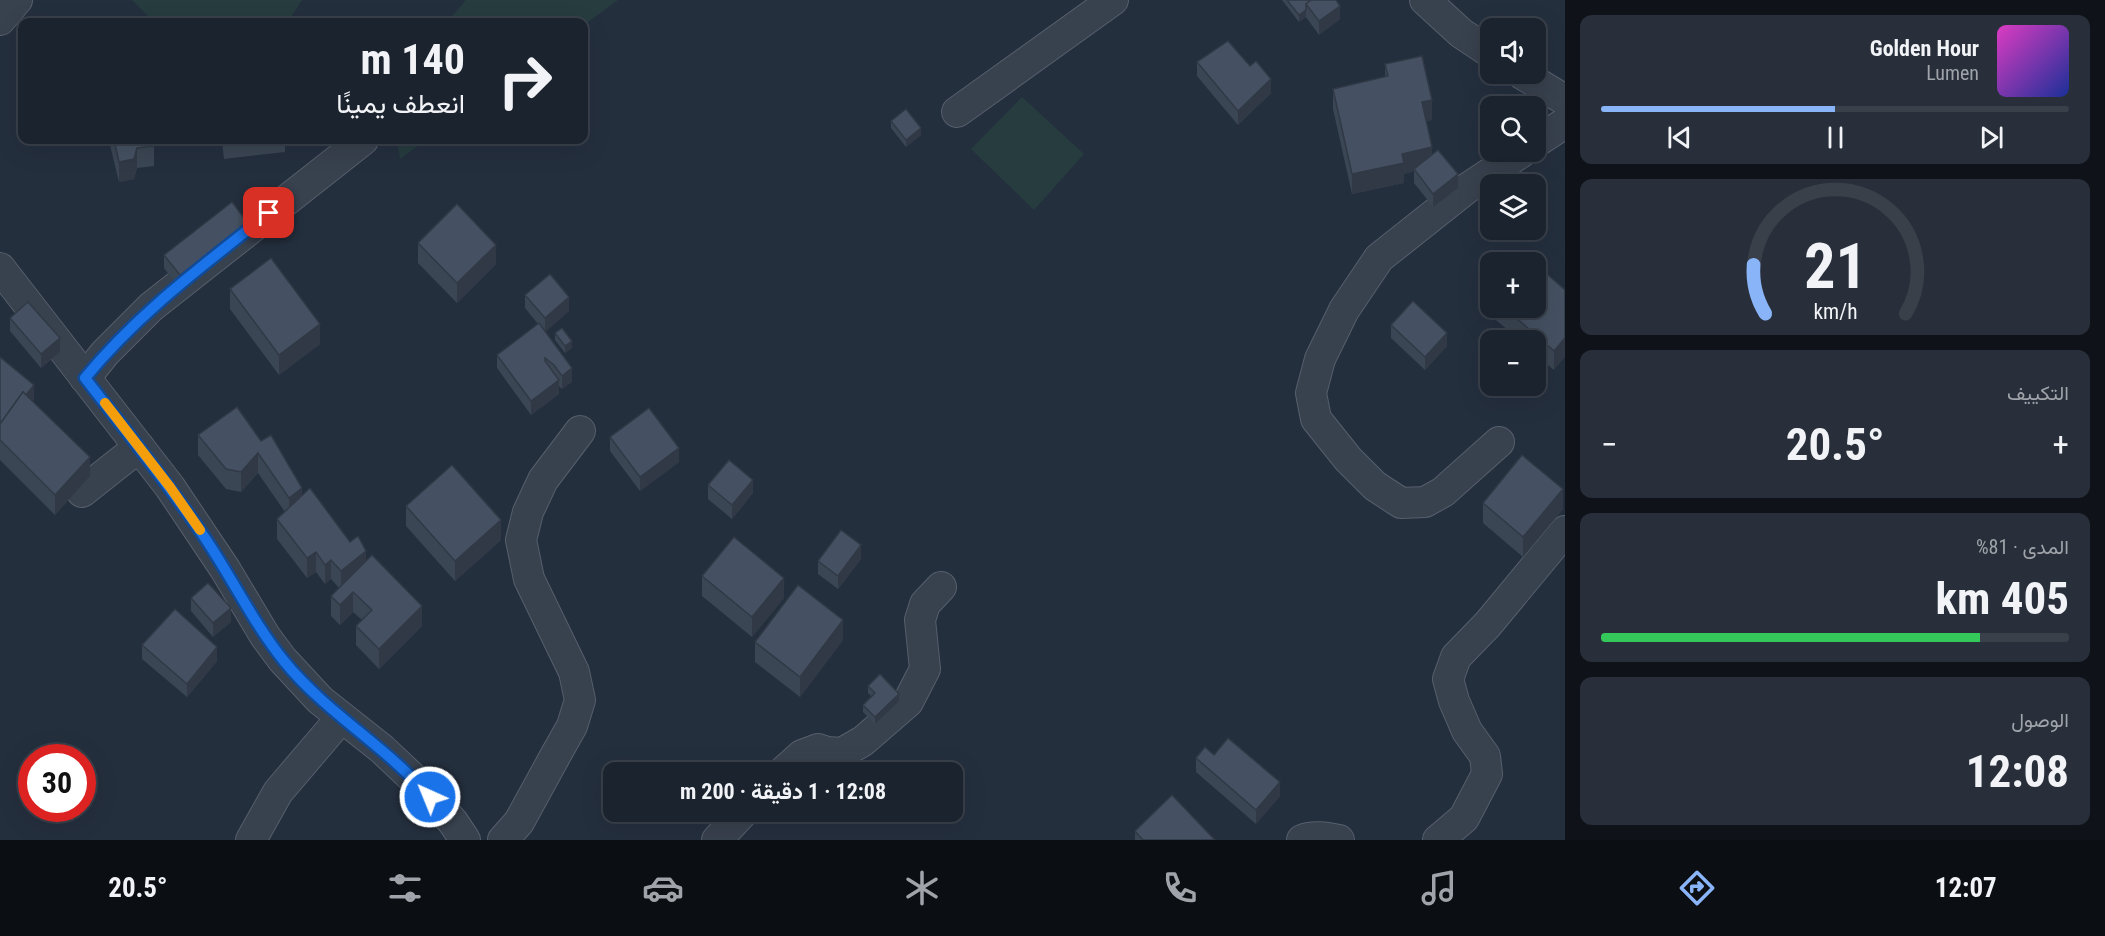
<!DOCTYPE html>
<html lang="ar">
<meta charset="utf-8">
<style>
body{margin:0;font-family:"Roboto Condensed",Vazirmatn,sans-serif;background:#282f3a;color:#f1f3f6;direction:rtl;height:100vh;display:flex;flex-direction:column;font-size:22px;white-space:nowrap}
*{box-sizing:border-box;margin:0}
p{font-size:20px;color:#a0a4aa}
.icon{flex:none;width:33px;height:33px;fill:none;stroke:currentColor;stroke-width:2;stroke-linecap:round;stroke-linejoin:round}
.map{position:relative;flex:1;overflow:hidden;direction:ltr}
.details{display:flex;flex-direction:column;gap:15px;padding:15px;background:#0f1319;width:540px}
.details>*{flex:none}
.top-card{position:absolute;left:18px;top:18px;width:570px;height:126px;border-radius:12px;box-shadow:0 6px 24px #0002,0 0 0 2px #39404a;direction:rtl;background:#1b232e;color:#f1f3f6;overflow:hidden}
.tools{position:absolute;left:1480px;top:18px;display:grid;gap:12px}
.tools a{display:grid;place-items:center;width:66px;height:66px;border-radius:12px;background:#1b232e;box-shadow:0 6px 24px #0002,0 0 0 2px #39404a;font-size:30px}
.speed{position:absolute;left:18px;top:744px;display:flex;gap:12px;font-size:30px;font-weight:700;text-align:center}
.speed>*{display:grid;place-content:center;width:78px;height:78px;border-radius:50%;background:#1b232e;box-shadow:0 6px 24px #0002,0 0 0 2px #39404a;line-height:1}
.speed .limit{border:9px solid #d22;background:#fff;color:#111}
.pin{position:absolute;display:grid;place-items:center;width:51px;height:51px;color:#fff;margin:-26px;border-radius:12px;box-shadow:0 3px 9px #0006}
.me{position:absolute;width:66px;margin:-33px;rotate:316deg;stroke-linejoin:round;filter:drop-shadow(0 0 4px #0008)}
.turn{display:flex;align-items:center;gap:21px;height:126px;padding:0 24px;font-size:27px}
.turn .icon{width:78px;height:78px;stroke-width:2.5}
.turn b{display:block;font-size:42px;line-height:51px}
.big{font-size:45px;font-weight:700;line-height:1.1}
.details .card{flex:1;display:flex;flex-direction:column;justify-content:center;gap:9px;min-width:0;padding:0 21px;border-radius:12px;background:#282f3a}
.details .dial{align-items:center;gap:0}
.dial svg{height:156px;overflow:visible;fill:none;stroke:#39404a;stroke-width:7;stroke-linecap:round;text-anchor:middle}
.dial text{fill:#f1f3f6;stroke:none}
.song{display:flex;align-items:center;gap:18px}
.cover{width:72px;height:72px;border-radius:9px;background:linear-gradient(135deg,hsl(310 70% 55%),hsl(230 70% 35%))}
.played{height:6px;border-radius:3px;background:linear-gradient(90deg,#8ab4f8 50%,#39404a 50%)}
.keys{display:flex;justify-content:space-around;direction:ltr}
.heat{display:flex;justify-content:space-between;align-items:center;font-size:33px;direction:ltr}
.charge{height:9px;border-radius:4px;background:linear-gradient(90deg,#34c759 81%,#39404a 0)}
.trip{position:absolute;left:603px;top:762px;width:360px;height:60px;border-radius:12px;background:#1b232e;box-shadow:0 6px 24px #0002,0 0 0 2px #39404a;font-weight:700;line-height:60px;text-align:center;direction:rtl}
.tabs{display:flex;height:96px;justify-content:space-around;align-items:center;background:#0b0e12;color:#a0a4aa}
.tabs .icon{width:42px;height:42px}
.tabs .on{color:#8ab4f8}
.tabs b{font-size:27px;color:#f1f3f6}
main{display:flex;flex:1;min-height:0}
.map>svg:first-child{display:block}
</style>
<main>
<section class="details">
<div class="card">
<div class="song"><i class="cover"></i><div><b>Golden Hour</b><p>Lumen</p></div></div>
<div class="played"></div>
<div class="keys"><svg class="icon" aria-label="previous" viewBox="0 0 24 24"><path d="M18 5L8 12l10 7zM5 5v14"/></svg><svg class="icon" aria-label="pause" viewBox="0 0 24 24"><path d="M8 5v14M16 5v14"/></svg><svg class="icon" aria-label="next" viewBox="0 0 24 24"><path d="M6 5l10 7-10 7zM19 5v14"/></svg></div>
</div>
<div class="card dial"><svg viewBox="0 0 100 80">
<path d="M14 69A42 42 0 1 1 86 69"/>
<path d="M14 69A42 42 0 0 1 8 44" stroke="#8ab4f8"/>
<text x="50" y="56" font-size="32" font-weight="700">21</text>
<text x="50" y="72" font-size="11">km/h</text>
</svg></div>
<div class="card"><p>التكييف</p>
<div class="heat"><a>−</a><b class="big">20.5°</b><a>+</a></div>
</div>
<div class="card"><p>المدى · 81%</p><b class="big">405 km</b><div class="charge"></div></div>
<div class="card"><p>الوصول</p><b class="big">12:08</b></div>
</section>
<div class="map">
<svg width="1565" height="840" viewBox="0 0 1565 840">
<rect width="100%" height="100%" fill="#242f3e"/>
<g fill="#263c3f">
<polygon points="132,0 302,0 288,22 154,22"/>
<polygon points="466,0 618,0 584,25 584,22 447,22"/>
<polygon points="1022,97 1084,154 1034,210 971,149"/>
<polygon points="397,140 426,140 400,159"/>
</g>
<g fill="none" stroke-linecap="round" stroke-linejoin="round">
<g stroke="#565f6c" stroke-width="32">
<g id="street">
<polyline points="1425,0 1461,33 1491,53"/>
<polyline points="0,20 17,0"/>
<polyline points="1522,74 1565,100"/>
<polyline points="957,112 1113,0"/>
<polyline points="1536,142 1565,123"/>
<polyline points="0,268 170,487 225,569 265,636 282,659 320,700 382,749 419,784 453,822 465,840"/>
<polyline points="85,378 105,353 151,307 363,140"/>
<polyline points="1499,442 1443,492 1425,502 1401,503 1375,486 1348,459 1316,419 1311,393 1320,359 1344,310 1379,258 1466,189 1522,152"/>
<polyline points="82,492 139,447"/>
<polyline points="783,772 802,755 818,749 827,752 842,753 863,741 908,702 925,669 920,620 925,604 941,587"/>
<polyline points="251,840 278,792 341,718"/>
<polyline points="503,840 519,822 554,758 572,726 580,700 574,672 529,579 521,540 528,512 543,480 580,431"/>
<polyline points="717,840 743,812"/>
<path d="M1302,840C1313,835 1328,838 1339,840"/>
<polyline points="1438,840 1464,818 1487,774 1485,756 1467,731 1454,701 1448,679 1456,657 1488,624 1565,531"/>
</g>
</g>
<use href="#street" stroke="#38414e" stroke-width="30"/>
</g>
<g fill="#3b4654">
<polygon points="1282,0 1336,0 1340,19 1319,35 1306,17 1299,22"/>
<polygon points="1197,62 1271,93 1238,125 1197,76"/>
<polygon points="1385,64 1432,120 1426,121 1432,155 1458,188 1433,207 1414,183 1414,171 1404,174 1404,183 1352,194 1333,109 1333,89 1385,77"/>
<polygon points="891,121 921,135 906,147 891,128"/>
<polygon points="93,140 161,140 161,145 154,146 154,166 137,168 134,179 119,182 110,145 93,142"/>
<polygon points="222,140 285,140 285,152 224,159"/>
<polygon points="248,236 180,289 164,268 164,255"/>
<polygon points="418,243 496,264 457,303 418,263"/>
<polygon points="230,289 320,344 279,375 230,309"/>
<polygon points="1565,290 1554,370 1536,355 1536,340 1520,340 1491,316 1491,308 1536,308"/>
<polygon points="525,295 569,311 545,332 572,382 562,389 559,386 559,394 531,415 497,368 497,355 538,324 525,308"/>
<polygon points="10,318 60,352 41,368 10,331"/>
<polygon points="1391,325 1447,346 1425,370 1391,338"/>
<polygon points="555,333 572,348 565,353 555,340"/>
<polygon points="0,357 34,399 33,401 90,476 55,515 0,460"/>
<polygon points="198,435 261,441 302,496 350,542 422,626 379,669 356,645 356,626 362,620 353,612 340,625 331,616 331,596 339,588 331,579 325,584 316,572 307,578 277,539 277,519 285,512 258,473 241,492 226,489 198,455"/>
<polygon points="610,437 679,462 640,491 610,451"/>
<polygon points="708,485 753,493 732,519 708,499"/>
<polygon points="1483,503 1563,509 1523,557 1483,523"/>
<polygon points="406,506 501,540 455,581 406,526"/>
<polygon points="861,559 838,589 818,574 818,561"/>
<polygon points="702,576 784,598 752,637 702,596"/>
<polygon points="191,598 231,622 213,637 191,611"/>
<polygon points="843,640 800,697 755,662 755,642"/>
<polygon points="142,645 217,661 187,697 142,659"/>
<polygon points="868,686 899,701 875,724 863,712 863,705 872,697 868,693"/>
<polygon points="1214,755 1280,796 1256,824 1196,772 1196,758"/>
<polygon points="1135,831 1215,840 1135,840"/>
</g>
<g fill="#303945">
<polygon points="1340,6 1340,19 1319,35 1319,21"/>
<polygon points="1306,10 1306,17 1299,22 1299,15"/>
<polygon points="1271,79 1271,93 1238,125 1238,111"/>
<polygon points="1432,100 1432,120 1422,122 1422,102"/>
<polygon points="921,128 921,135 906,147 906,140"/>
<polygon points="1432,147 1432,167 1414,169 1414,171 1404,174 1404,183 1352,194 1352,174 1402,154"/>
<polygon points="137,148 137,168 134,179 119,182 119,162"/>
<polygon points="1458,174 1458,188 1433,207 1433,194"/>
<polygon points="248,223 248,236 180,289 180,275"/>
<polygon points="496,245 496,264 457,303 457,283"/>
<polygon points="569,297 569,311 545,332 545,318"/>
<polygon points="320,324 320,344 279,375 279,355"/>
<polygon points="1447,333 1447,346 1425,370 1425,357"/>
<polygon points="60,338 60,352 41,368 41,354"/>
<polygon points="1565,338 1565,357 1554,370 1554,351"/>
<polygon points="572,341 572,348 565,353 565,346"/>
<polygon points="572,368 572,382 562,389 562,376"/>
<polygon points="559,380 559,394 531,415 531,401"/>
<polygon points="34,385 34,399 2,440 2,426"/>
<polygon points="679,448 679,462 640,491 640,477"/>
<polygon points="258,453 258,473 241,492 241,472"/>
<polygon points="90,457 90,476 55,515 55,495"/>
<polygon points="753,480 753,493 732,519 732,505"/>
<polygon points="302,488 302,507 289,518 289,498"/>
<polygon points="1563,489 1563,509 1523,557 1523,537"/>
<polygon points="501,520 501,540 455,581 455,561"/>
<polygon points="861,545 861,559 838,589 838,576"/>
<polygon points="366,551 366,571 341,591 341,571"/>
<polygon points="316,552 316,572 307,578 307,558"/>
<polygon points="331,560 331,579 325,584 325,565"/>
<polygon points="784,578 784,598 752,637 752,617"/>
<polygon points="353,592 353,612 340,625 340,605"/>
<polygon points="422,606 422,626 379,669 379,649"/>
<polygon points="231,608 231,622 213,637 213,623"/>
<polygon points="843,620 843,640 800,697 800,677"/>
<polygon points="217,647 217,661 187,697 187,684"/>
<polygon points="899,694 899,701 875,724 875,717"/>
<polygon points="1280,782 1280,796 1256,824 1256,810"/>
</g>
<g fill="#455162" stroke="#303945" stroke-width="1.5">
<polygon points="1287,0 1311,0 1306,4 1306,10 1299,15"/>
<polygon points="1311,0 1336,0 1340,6 1319,21 1306,4"/>
<polygon points="1228,41 1250,66 1256,61 1271,79 1238,111 1197,62"/>
<polygon points="1422,56 1432,100 1422,102 1432,147 1402,154 1404,163 1352,174 1333,89 1388,76 1385,64"/>
<polygon points="906,109 921,128 906,140 891,121"/>
<polygon points="114,140 153,140 154,146 137,148 134,159 119,162"/>
<polygon points="1438,150 1458,174 1433,194 1414,169"/>
<polygon points="232,202 248,223 180,275 164,255"/>
<polygon points="457,204 496,245 457,283 418,243"/>
<polygon points="1527,256 1534,262 1521,262"/>
<polygon points="271,258 320,324 279,355 230,289"/>
<polygon points="1536,264 1565,290 1565,338 1554,351 1505,308 1536,308"/>
<polygon points="550,274 569,297 545,318 525,295"/>
<polygon points="1413,301 1447,333 1425,357 1391,325"/>
<polygon points="28,302 60,338 41,354 10,318"/>
<polygon points="539,323 572,368 562,376 554,365 545,358 545,361 559,380 531,401 497,355"/>
<polygon points="562,328 572,341 565,346 555,333"/>
<polygon points="0,357 34,385 26,395 23,392 0,424"/>
<polygon points="23,392 90,457 55,495 0,440 0,424"/>
<polygon points="237,407 261,441 271,435 302,488 289,498 258,453 241,472 226,469 198,435"/>
<polygon points="649,408 679,448 640,477 610,437"/>
<polygon points="1522,455 1563,489 1523,537 1483,503"/>
<polygon points="729,460 753,480 732,505 708,485"/>
<polygon points="452,465 501,520 455,561 406,506"/>
<polygon points="310,488 350,542 358,536 366,551 341,571 331,560 325,565 316,552 307,558 277,519"/>
<polygon points="841,530 861,545 838,576 818,561"/>
<polygon points="734,537 784,578 752,617 702,576"/>
<polygon points="372,555 422,606 379,649 356,626 372,610 353,592 340,605 331,596"/>
<polygon points="208,583 231,608 213,623 191,598"/>
<polygon points="798,585 843,620 800,677 755,642"/>
<polygon points="175,609 217,647 187,684 142,645"/>
<polygon points="880,674 899,694 875,717 863,705 875,693 868,686"/>
<polygon points="1228,738 1280,782 1256,810 1196,758 1205,747 1214,755"/>
<polygon points="1172,795 1215,840 1143,840 1135,831"/>
</g>
<g fill="none" stroke-linecap="round" stroke-linejoin="round">
<g stroke="#114b97" stroke-width="15">
<path id="route" d="M269,213C204,265 138,313 85,378C126,431 168,483 205,538C232,578 254,624 284,661C326,713 386,746 430,797"/>
</g>
<use href="#route" stroke="#1a73e8" stroke-width="10"/>
<polyline stroke="#f59e0b" stroke-width="10" points="105,403 170,487 200,530"/>
</g>
</svg>
<div class="tools">
<a><svg class="icon" aria-label="sound" viewBox="0 0 24 24"><path d="M4 9h4l5-4v14l-5-4H4zM17 9q2 3 0 6"/></svg></a>
<a><svg class="icon" aria-label="search" viewBox="0 0 24 24"><circle cx="10" cy="10" r="6"/><path d="M15 15l6 6"/></svg></a>
<a><svg class="icon" aria-label="layers" viewBox="0 0 24 24"><path d="M12 4l9 5-9 5-9-5zM3 14l9 5 9-5"/></svg></a>
<a>+</a>
<a>−</a>
</div>
<div class="speed"><div class="limit">30</div></div>
<div class="pin" style="left:269px;top:213px;background:#d93025"><svg class="icon" aria-label="arrive" viewBox="0 0 24 24"><path d="M6 21V4h12l-3 4 3 4H6"/></svg></div>
<svg class="me" style="left:430px;top:797px" viewBox="-20 -20 40 40"><circle r="17" fill="#1a73e8" stroke="#fff" stroke-width="3"/><path d="M0-11L8 9 0 5-8 9z" fill="#fff"/></svg>
<div class="trip">12:08 · 1 دقيقة · 200 m</div>
<div class="top-card">
<div class="turn"><svg class="icon" aria-label="right" viewBox="0 0 24 24"><path d="M7 20v-9h11M14 6l5 5-5 5"/></svg><div><b>140 m</b>انعطف يمينًا</div></div>
</div>
</div>
</main>
<nav class="tabs">
<b>12:07</b>
<svg class="icon on" aria-label="directions" viewBox="0 0 24 24"><path d="M12 3l9 9-9 9-9-9zM9 14v-3h6M13 9l2 2-2 2"/></svg>
<svg class="icon" aria-label="music" viewBox="0 0 24 24"><path d="M9 18V5l10-2v13"/><circle cx="6" cy="18" r="3"/><circle cx="16" cy="16" r="3"/></svg>
<svg class="icon" aria-label="phone" viewBox="0 0 24 24"><path d="M5 4h4l2 5-3 2q2 4 5 5l2-3 5 2v4C11 20 4 13 5 4z"/></svg>
<svg class="icon" aria-label="climate" viewBox="0 0 24 24"><path d="M12 3v18M4 7l16 10M4 17L20 7"/></svg>
<svg class="icon" aria-label="car" viewBox="0 0 24 24"><path d="M5 17H2v-5l4-1 3-4h7l3 4 3 1v5h-3M9 17h6M6 11h13"/><circle cx="7" cy="17" r="2"/><circle cx="17" cy="17" r="2"/></svg>
<svg class="icon" aria-label="filters" viewBox="0 0 24 24"><path d="M4 7h16M4 17h16"/><circle cx="9" cy="7" r="2"/><circle cx="15" cy="17" r="2"/></svg>
<b>20.5°</b>
</nav>
